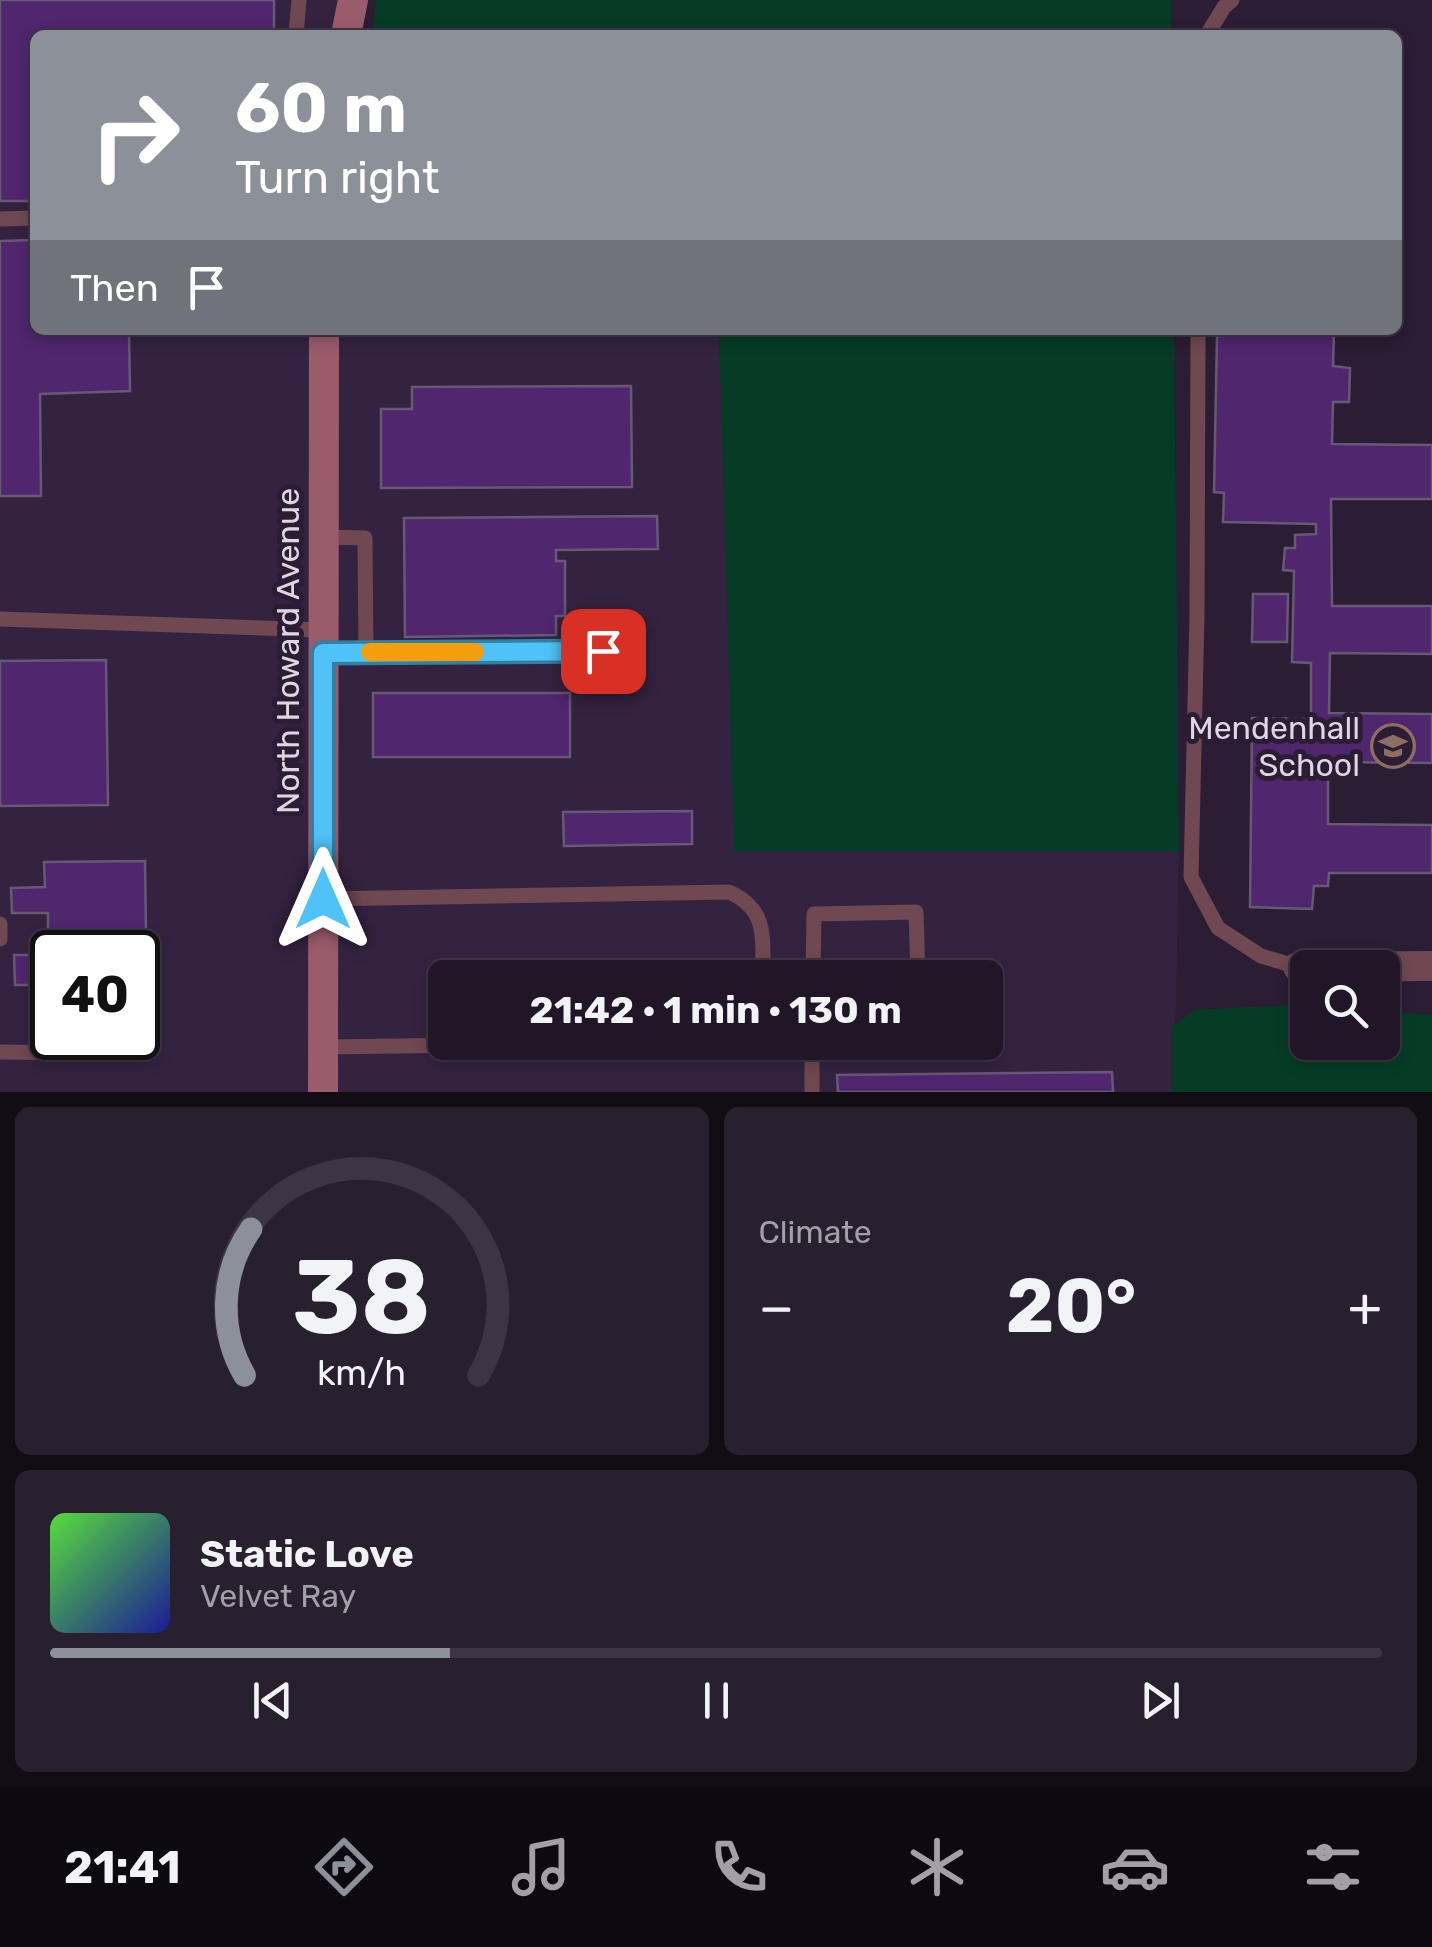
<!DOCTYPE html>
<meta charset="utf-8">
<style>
body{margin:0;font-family:Rubik,sans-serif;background:#281f2f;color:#f1f3f6;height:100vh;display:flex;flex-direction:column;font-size:38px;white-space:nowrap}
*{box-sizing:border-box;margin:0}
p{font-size:32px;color:#a29fa7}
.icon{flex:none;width:55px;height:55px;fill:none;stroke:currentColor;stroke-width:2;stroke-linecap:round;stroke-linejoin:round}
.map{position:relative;height:1092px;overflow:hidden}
.drawer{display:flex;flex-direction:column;gap:15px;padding:15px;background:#120c15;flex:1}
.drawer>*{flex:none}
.guide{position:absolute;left:30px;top:30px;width:1372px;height:305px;border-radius:15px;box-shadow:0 5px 15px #0003,0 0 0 2px #3d3544;background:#8c9099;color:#fff;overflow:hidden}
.fabs{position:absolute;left:1290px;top:950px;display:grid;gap:20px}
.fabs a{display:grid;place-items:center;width:110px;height:110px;border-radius:15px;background:#201627;box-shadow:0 5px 15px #0003,0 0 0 2px #3d3544;font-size:50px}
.speed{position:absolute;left:30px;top:930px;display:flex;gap:20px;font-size:50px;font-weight:700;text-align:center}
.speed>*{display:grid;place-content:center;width:130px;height:130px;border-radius:50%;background:#201627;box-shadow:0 5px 15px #0003,0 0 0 2px #3d3544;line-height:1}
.speed .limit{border:5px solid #111;border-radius:15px;background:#fff;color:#111}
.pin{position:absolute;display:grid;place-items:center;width:85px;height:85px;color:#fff;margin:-42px;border-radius:20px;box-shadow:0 5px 15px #0006}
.me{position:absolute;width:110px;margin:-55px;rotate:0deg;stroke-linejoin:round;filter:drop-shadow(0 0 8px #0008)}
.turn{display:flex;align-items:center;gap:35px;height:210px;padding:0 40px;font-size:45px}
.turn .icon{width:130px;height:130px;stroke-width:2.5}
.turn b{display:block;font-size:70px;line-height:85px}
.then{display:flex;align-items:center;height:95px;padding:0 40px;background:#0003;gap:20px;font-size:38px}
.big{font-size:75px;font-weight:700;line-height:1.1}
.drawer .card{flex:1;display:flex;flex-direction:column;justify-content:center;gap:15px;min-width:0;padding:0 35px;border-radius:15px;background:#281f2f}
.drawer .dial{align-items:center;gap:0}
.dial svg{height:260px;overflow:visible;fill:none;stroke:#3d3544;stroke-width:7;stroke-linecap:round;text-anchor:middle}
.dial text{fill:#f1f3f6;stroke:none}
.song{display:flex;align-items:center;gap:30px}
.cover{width:120px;height:120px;border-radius:15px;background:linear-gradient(135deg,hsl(110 70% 55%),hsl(240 70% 35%))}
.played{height:10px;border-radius:5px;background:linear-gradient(90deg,#8c9099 30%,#3d3544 30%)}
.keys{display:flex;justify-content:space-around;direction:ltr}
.heat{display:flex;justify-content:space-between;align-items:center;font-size:55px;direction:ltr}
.drawer .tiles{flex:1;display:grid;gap:15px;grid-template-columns:1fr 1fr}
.card:last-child{grid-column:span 2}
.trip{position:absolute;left:428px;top:960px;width:575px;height:100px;border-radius:15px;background:#201627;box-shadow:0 5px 15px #0003,0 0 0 2px #3d3544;font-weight:700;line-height:100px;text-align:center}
.tab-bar{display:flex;height:160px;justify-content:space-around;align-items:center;background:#0d0910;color:#a29fa7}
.tab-bar .icon{width:70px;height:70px}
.tab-bar .selected{color:#8c9099}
.tab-bar b{font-size:45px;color:#f1f3f6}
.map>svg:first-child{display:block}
</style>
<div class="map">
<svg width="1432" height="1092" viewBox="0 0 1432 1092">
<rect width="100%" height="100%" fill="#2b1d34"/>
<g fill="#342340" fill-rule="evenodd">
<path d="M0,0H338L331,35H35V330H310L309,1092H0ZM52,952H138V1038H52Z"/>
<path d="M338,330H719L735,851H1179L1174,1092H337ZM445,978H985V1042H445Z"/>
</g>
<g fill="#063c26">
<polygon points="376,0 1171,0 1171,35 372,35"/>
<polygon points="719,330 1174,330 1179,851 734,851"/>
<polygon points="1305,1004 1307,1004 1308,1042 1382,1042 1383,1011 1432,1015 1432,1092 1171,1092 1171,1027 1195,1010"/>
</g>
<g fill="#50266f" stroke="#665973" stroke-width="2.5">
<polygon points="0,0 274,0 274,35 35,35 35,201 0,201"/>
<polygon points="35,240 35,330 129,330 130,391 40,394 41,496 0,496 0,241"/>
<polygon points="1223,330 1334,330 1333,366 1350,368 1349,402 1333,402 1332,444 1432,445 1432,499 1331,499 1332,606 1432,606 1432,654 1330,653 1329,713 1432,714 1432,763 1328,762 1328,824 1432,825 1432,873 1329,873 1328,886 1314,886 1312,909 1250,907 1252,718 1311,719 1311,663 1292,662 1294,571 1283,570 1285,548 1295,548 1295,535 1316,534 1316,524 1223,522 1224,493 1214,492 1217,336 1223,336"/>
<polygon points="631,386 632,487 381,488 381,409 412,409 412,387"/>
<polygon points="657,516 658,549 556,550 556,561 565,561 565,616 556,616 556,635 405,637 404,518"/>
<polygon points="1253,594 1288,594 1287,642 1252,642"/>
<polygon points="106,660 108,805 0,806 0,661"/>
<rect x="373" y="693" width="197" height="64"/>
<polygon points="692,811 692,844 564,846 563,812"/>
<polygon points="145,861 146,933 48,934 48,913 12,913 11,888 45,887 44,862"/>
<polygon points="146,933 147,1003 138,1003 138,952 52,952 52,1004 50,985 15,985 14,955 48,955 48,934"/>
<polygon points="1112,1072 1113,1092 838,1092 837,1075"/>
</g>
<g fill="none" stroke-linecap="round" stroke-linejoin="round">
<g stroke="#704851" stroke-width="15">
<polyline points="296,35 299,0"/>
<polyline points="1207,35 1224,7 1232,0"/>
<polyline points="0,219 35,218"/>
<polyline points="1198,330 1197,615 1191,877 1218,928 1261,956 1298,967"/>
<polyline points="0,619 323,630"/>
<polyline points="366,652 603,651"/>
<polyline points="323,653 366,652 365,538 323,537"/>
<path d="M323,899L729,892C769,910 762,938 763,978"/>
<polyline points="0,924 0,939"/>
<polyline points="813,978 814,914 916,912 918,978"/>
<polyline points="323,1047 715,1042"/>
<polyline points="0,1052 77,1053"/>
<polyline points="812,1092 812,1042"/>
</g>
<polyline stroke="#704851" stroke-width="30" points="1298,967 1432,966"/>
<g stroke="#9a5b6b" stroke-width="30">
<polyline points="346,35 353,0"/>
<polyline points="323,1092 324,330"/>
</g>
</g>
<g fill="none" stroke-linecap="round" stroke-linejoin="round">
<g stroke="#337fa1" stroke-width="25">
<polyline id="route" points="323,899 323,653 603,651"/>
</g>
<use href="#route" stroke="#4fc3f7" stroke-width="18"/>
<polyline stroke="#f59e0b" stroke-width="18" points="370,652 475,652"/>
</g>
<defs>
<g id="school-ring" transform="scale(2.25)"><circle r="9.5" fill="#2b1d34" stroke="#8d6e63" stroke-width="1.5"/><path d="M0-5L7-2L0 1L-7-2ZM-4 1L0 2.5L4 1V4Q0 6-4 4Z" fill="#8d6e63"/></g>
</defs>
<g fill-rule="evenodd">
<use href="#school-ring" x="1393" y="746"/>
</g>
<g text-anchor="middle" stroke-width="10" stroke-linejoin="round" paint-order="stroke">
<g font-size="32" fill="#dfd6e5" stroke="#2b1d34">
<text transform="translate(288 651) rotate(-90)" y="11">North Howard Avenue</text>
</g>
<g font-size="32" fill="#dfd6e5" stroke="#2b1d34" text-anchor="end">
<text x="1360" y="739">Mendenhall<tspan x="1360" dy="37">School</tspan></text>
</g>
</g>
</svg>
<div class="fabs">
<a><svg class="icon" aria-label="search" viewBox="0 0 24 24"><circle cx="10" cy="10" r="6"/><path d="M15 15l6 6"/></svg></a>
</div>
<div class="speed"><div class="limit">40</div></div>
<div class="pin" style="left:603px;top:651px;background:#d93025"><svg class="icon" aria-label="arrive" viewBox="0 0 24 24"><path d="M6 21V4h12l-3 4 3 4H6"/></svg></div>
<svg class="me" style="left:323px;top:899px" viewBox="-20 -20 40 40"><path d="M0-17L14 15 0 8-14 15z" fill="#4fc3f7" stroke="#fff" stroke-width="4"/></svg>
<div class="trip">21:42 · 1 min · 130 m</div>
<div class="guide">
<div class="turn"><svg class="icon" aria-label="right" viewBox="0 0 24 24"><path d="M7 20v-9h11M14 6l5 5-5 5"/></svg><div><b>60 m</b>Turn right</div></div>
<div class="then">Then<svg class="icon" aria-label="arrive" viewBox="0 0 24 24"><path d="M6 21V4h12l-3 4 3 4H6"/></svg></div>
</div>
</div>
<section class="drawer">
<div class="tiles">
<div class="card dial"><svg viewBox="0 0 100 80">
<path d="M14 69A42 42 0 1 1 86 69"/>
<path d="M14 69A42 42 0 0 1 16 24" stroke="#8c9099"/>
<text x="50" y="56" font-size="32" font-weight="700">38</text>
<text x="50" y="72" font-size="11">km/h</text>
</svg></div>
<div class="card"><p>Climate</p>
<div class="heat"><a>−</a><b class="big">20°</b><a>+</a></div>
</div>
<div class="card">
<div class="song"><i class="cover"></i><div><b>Static Love</b><p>Velvet Ray</p></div></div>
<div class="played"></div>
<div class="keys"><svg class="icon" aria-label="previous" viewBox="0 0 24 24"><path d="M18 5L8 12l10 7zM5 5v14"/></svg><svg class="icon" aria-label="pause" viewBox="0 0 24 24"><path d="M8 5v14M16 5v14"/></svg><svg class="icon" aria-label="next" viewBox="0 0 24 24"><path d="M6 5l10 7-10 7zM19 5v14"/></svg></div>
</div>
</div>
</section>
<nav class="tab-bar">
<b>21:41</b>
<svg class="icon selected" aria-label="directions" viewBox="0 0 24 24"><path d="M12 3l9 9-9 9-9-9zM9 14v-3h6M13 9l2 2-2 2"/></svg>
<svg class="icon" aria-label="music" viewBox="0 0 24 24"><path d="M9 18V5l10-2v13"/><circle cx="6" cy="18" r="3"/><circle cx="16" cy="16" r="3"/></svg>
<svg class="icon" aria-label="phone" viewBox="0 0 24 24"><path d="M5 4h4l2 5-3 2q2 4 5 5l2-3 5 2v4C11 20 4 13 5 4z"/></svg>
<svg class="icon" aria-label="climate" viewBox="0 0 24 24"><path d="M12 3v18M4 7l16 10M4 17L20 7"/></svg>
<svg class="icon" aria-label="car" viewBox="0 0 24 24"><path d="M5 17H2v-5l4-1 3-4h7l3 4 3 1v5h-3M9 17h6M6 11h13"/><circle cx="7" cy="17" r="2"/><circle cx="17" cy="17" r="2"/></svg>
<svg class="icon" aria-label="filters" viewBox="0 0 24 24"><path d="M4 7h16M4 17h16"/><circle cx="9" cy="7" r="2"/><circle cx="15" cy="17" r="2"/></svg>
</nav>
